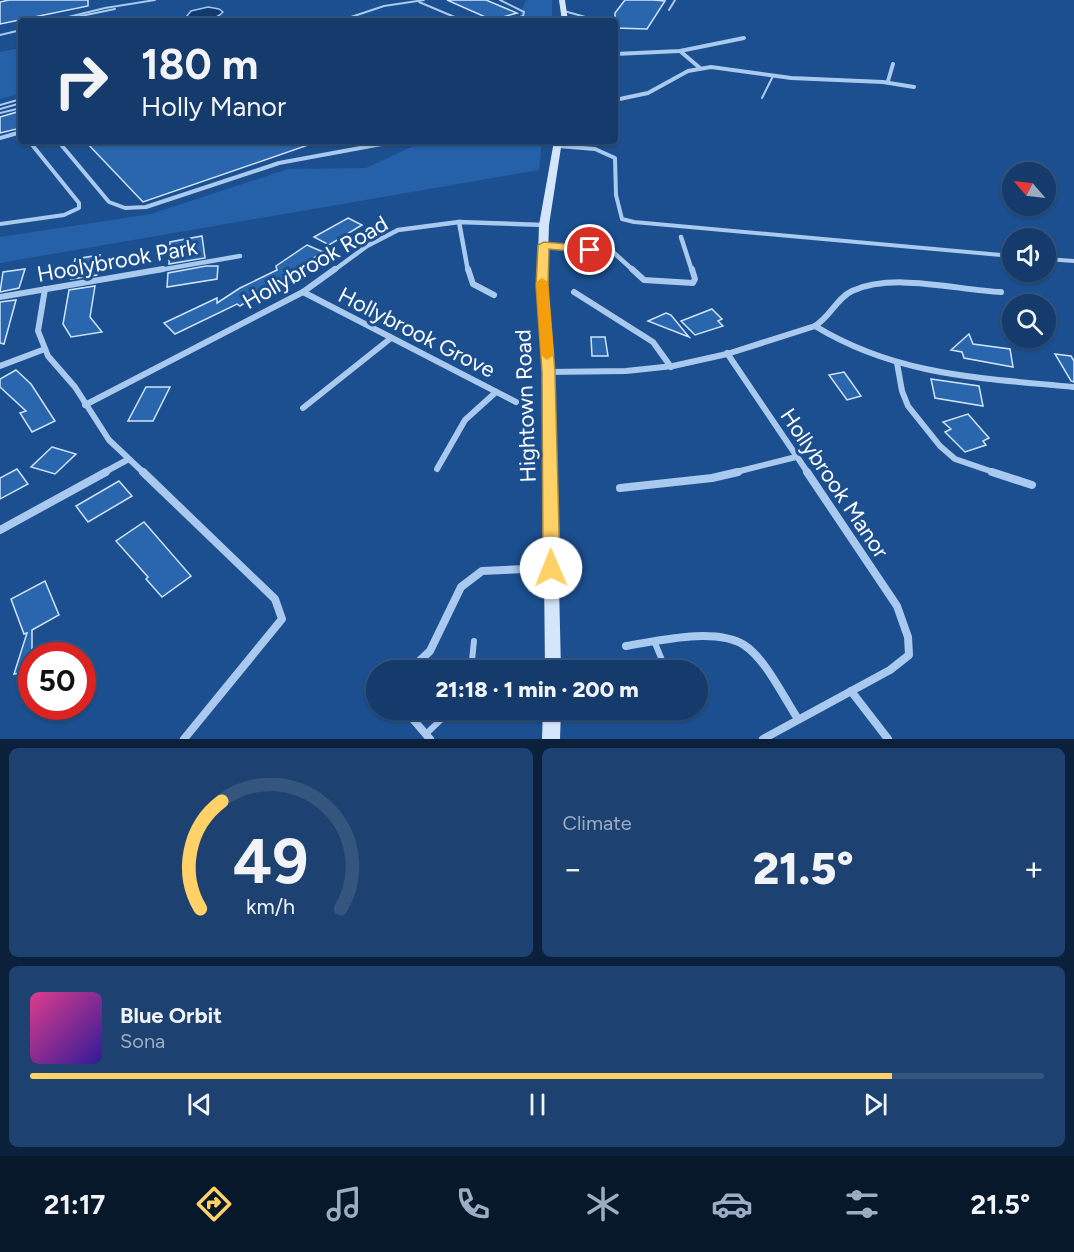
<!DOCTYPE html>
<meta charset="utf-8">
<style>
body{margin:0;font-family:Figtree,sans-serif;background:#1d4271;color:#f1f3f6;height:100vh;display:flex;flex-direction:column;font-size:22px;white-space:nowrap}
*{box-sizing:border-box;margin:0}
p{font-size:20px;color:#9dadc1}
.icon{flex:none;width:33px;height:33px;fill:none;stroke:currentColor;stroke-width:2;stroke-linecap:round;stroke-linejoin:round}
.map{position:relative;height:739px;overflow:hidden}
.panel{display:flex;flex-direction:column;gap:9px;padding:9px;background:#0b203b;flex:1}
.panel>*{flex:none}
.guide{position:absolute;left:18px;top:18px;width:600px;height:126px;border-radius:6px;box-shadow:0 2px 4px #0004,0 0 0 2px #33557e;background:#143b6b;color:#f1f3f6;overflow:hidden}
.needle{width:39px;rotate:298deg}
.controls{position:absolute;left:1002px;top:162px;display:grid;gap:12px}
.controls a{display:grid;place-items:center;width:54px;height:54px;border-radius:50%;background:#143b6b;box-shadow:0 2px 4px #0004,0 0 0 2px #33557e;font-size:30px}
.speed{position:absolute;left:18px;top:642px;display:flex;gap:12px;font-size:30px;font-weight:700;text-align:center}
.speed>*{display:grid;place-content:center;width:78px;height:78px;border-radius:50%;background:#143b6b;box-shadow:0 2px 4px #0004,0 0 0 2px #33557e;line-height:1}
.speed .limit{border:9px solid #d22;background:#fff;color:#111}
.pin{position:absolute;display:grid;place-items:center;width:51px;height:51px;color:#fff;margin:-26px;border:3px solid #fff;border-radius:50%;box-shadow:0 2px 6px #0007}
.me{position:absolute;width:66px;margin:-33px;rotate:359deg;stroke-linejoin:round;filter:drop-shadow(0 0 4px #0008)}
.turn{display:flex;align-items:center;gap:21px;height:126px;padding:0 24px;font-size:27px}
.turn .icon{width:78px;height:78px;stroke-width:2.5}
.turn b{display:block;font-size:42px;line-height:51px}
.big{font-size:45px;font-weight:800;line-height:1.1}
.panel .tile{flex:1;display:flex;flex-direction:column;justify-content:center;gap:9px;min-width:0;padding:0 21px;border-radius:9px;background:#1d4271}
.panel .dial{align-items:center;gap:0}
.dial svg{height:156px;overflow:visible;fill:none;stroke:#33557e;stroke-width:7;stroke-linecap:round;text-anchor:middle}
.dial text{fill:#f1f3f6;stroke:none}
.song{display:flex;align-items:center;gap:18px}
.cover{width:72px;height:72px;border-radius:9px;background:linear-gradient(135deg,hsl(330 70% 55%),hsl(250 70% 35%))}
.played{height:6px;border-radius:3px;background:linear-gradient(90deg,#ffd166 85%,#33557e 85%)}
.keys{display:flex;justify-content:space-around;direction:ltr}
.heat{display:flex;justify-content:space-between;align-items:center;font-size:33px;direction:ltr}
.panel .tiles{flex:1;display:grid;gap:9px;grid-template-columns:1fr 1fr}
.tile:last-child{grid-column:span 2}
.trip{position:absolute;left:366px;top:660px;width:342px;height:60px;border-radius:30px;background:#143b6b;box-shadow:0 2px 4px #0004,0 0 0 2px #33557e;font-weight:800;line-height:60px;text-align:center}
.tabs{display:flex;height:96px;justify-content:space-around;align-items:center;background:#08182b;color:#9dadc1}
.tabs .icon{width:42px;height:42px}
.tabs .current{color:#ffd166}
.tabs b{font-size:27px;color:#f1f3f6}
.map>svg:first-child{display:block}
</style>
<div class="map">
<svg width="1074" height="739" viewBox="0 0 1074 739">
<rect width="100%" height="100%" fill="#1b4f8f"/>
<g fill="#2461a8">
<polygon points="526,0 552,0 552,21 516,21 518,20"/>
<polygon points="21,48 21,94 0,99 0,52"/>
<polygon points="424,141 542,141 539,170 0,263 0,237 151,214 288,169 366,168"/>
</g>
<path fill="#123a6d" stroke="#9cc4f0" stroke-width="1.5" d="M208,7L219,9L223,12C215,21 196,23 186,17L191,11Z"/>
<g fill="#2a66ad" stroke="#cfe3fa" stroke-width="1.5">
<polygon points="9,0 88,0 88,6 0,24 0,2"/>
<polygon points="447,0 486,0 517,13 492,20"/>
<polygon points="625,0 653,0 665,1 647,29 615,28 615,13"/>
<polygon points="17,112 21,118 21,128 0,133 0,117"/>
<polygon points="85,141 314,141 314,143 143,202"/>
<polygon points="348,218 362,225 329,245 314,237"/>
<polygon points="202,236 205,258 169,264 170,242"/>
<polygon points="307,245 323,252 240,306 237,304 175,334 164,323 217,298 217,303 240,288 277,270 276,266"/>
<polygon points="100,255 97,275 71,279 75,259"/>
<polygon points="206,266 218,266 217,279 167,287 168,273"/>
<polygon points="25,269 19,288 0,292 3,272"/>
<polygon points="95,286 90,317 102,332 71,337 63,324 69,290"/>
<polygon points="16,300 4,344 0,343 0,302"/>
<polygon points="712,309 722,319 718,321 723,326 695,335 681,321"/>
<polygon points="666,313 671,315 689,337 648,321"/>
<polygon points="969,334 973,344 1010,349 1013,367 964,358 962,352 951,350"/>
<polygon points="591,337 605,337 608,356 592,356"/>
<polygon points="1055,354 1071,356 1074,361 1074,382 1071,381"/>
<polygon points="16,370 31,384 55,421 32,432 20,413 26,411 0,387 0,379"/>
<polygon points="844,372 861,396 847,400 829,375"/>
<polygon points="931,379 979,386 983,406 935,398"/>
<polygon points="146,387 170,387 153,421 128,421"/>
<polygon points="968,414 989,438 983,441 986,445 965,452 945,432 951,429 943,422"/>
<polygon points="52,447 76,454 55,474 31,467"/>
<polygon points="17,469 28,484 0,499 0,478"/>
<polygon points="119,481 132,496 88,522 76,506"/>
<polygon points="144,522 191,576 162,597 146,579 148,577 116,541"/>
<polygon points="45,581 59,615 32,630 32,671 14,674 27,633 24,634 11,599"/>
</g>
<g fill="none" stroke-linecap="round" stroke-linejoin="round">
<g stroke="#a9c9ee" stroke-width="2">
<polyline points="500,0 524,12 523,16 507,21"/>
<polyline points="419,2 464,21"/>
<polyline points="669,10 675,0"/>
<polyline points="564,11 589,18 588,21"/>
<polyline points="76,17 115,9"/>
<polyline points="52,21 105,8 155,0"/>
<polyline points="339,21 384,6 424,0"/>
<polyline points="0,35 21,30"/>
<polyline points="762,98 773,76"/>
<polyline points="0,105 21,99"/>
<polyline points="0,109 21,103"/>
<polyline points="0,113 21,108"/>
</g>
<g stroke="#a9c9ee" stroke-width="4">
<polyline points="0,138 21,132"/>
<polyline points="58,141 109,202 125,208 146,207 279,163 398,141"/>
<polyline points="558,146 595,149 615,158 616,195 622,219 634,222 1012,256"/>
<polyline points="0,224 64,215 79,208 79,203 29,141"/>
<polyline points="1046,259 1074,261"/>
</g>
<g stroke="#a9c9ee" stroke-width="6">
<polyline points="655,643 666,670"/>
<polyline points="471,670 474,641"/>
<polyline points="426,734 451,710"/>
</g>
<g stroke="#a9c9ee" stroke-width="4">
<polyline points="680,51 700,68"/>
<polyline points="615,54 680,51 744,38"/>
<polyline points="888,81 893,64"/>
<polyline points="615,100 648,93 688,71 711,67 791,78 883,82 914,87"/>
</g>
<g stroke="#a9c9ee" stroke-width="4.5">
<polyline points="459,222 468,271"/>
<polyline points="681,237 692,271"/>
<polyline points="544,245 613,252 634,271"/>
<polyline points="154,271 240,256"/>
<polyline points="333,271 367,246 398,230 459,222 544,225"/>
</g>
<g stroke="#a9c9ee" stroke-width="6">
<polyline points="468,269 473,284 494,295"/>
<polyline points="632,269 644,280 693,283 695,279 692,269"/>
<polyline points="45,289 38,331 48,356 75,387 109,440 144,473"/>
<polyline points="303,292 516,402"/>
<polyline points="574,292 653,342 671,367"/>
<polyline points="0,297 163,269"/>
<path d="M815,326C897,376 981,378 1074,387"/>
<polyline points="727,353 808,473"/>
<polyline points="897,363 902,391 908,406 940,446 955,459 996,473"/>
<polyline points="0,366 45,349"/>
<path d="M548,372L626,371L673,366L727,354L815,326C830,317 837,298 852,291C894,272 956,290 1001,292"/>
<polyline points="85,405 303,292 335,269"/>
<polyline points="303,408 391,338"/>
<polyline points="437,469 465,420 496,392"/>
<polyline points="103,473 127,460"/>
<polyline points="732,473 796,457"/>
</g>
<g stroke="#a9c9ee" stroke-width="8">
<polyline points="143,472 275,599 282,619 184,739"/>
<polyline points="992,472 1032,485"/>
<polyline points="620,488 712,478 738,472"/>
<polyline points="0,530 106,472"/>
<path d="M626,646C658,641 715,627 744,645C765,658 784,698 798,719"/>
<polyline points="410,670 430,651 461,587 482,571 551,568"/>
<polyline points="851,691 888,739"/>
<polyline points="405,710 430,739"/>
<polyline points="763,739 890,670 909,655 908,637 897,606 807,472"/>
</g>
<g fill="#d6e6fa" fill-rule="evenodd">
<polygon points="559,0 565,0 568,21 562,21"/>
<polygon points="554,141 562,141 549,225 547,286 554,372 561,670 545,670 542,372 537,286 539,225"/>
<polygon points="543,710 561,710 560,739 542,739"/>
</g>
</g>
<polygon fill="#ffd166" stroke="#a68842" stroke-width="1.5" points="544,242 590,246 596,250 590,253 549,249 548,286 555,372 560,568 558,573 551,575 545,573 543,568 542,372 536,286 538,245"/>
<polygon fill="#f59e0b" points="542,278 548,282 554,355 547,360 541,355 536,282"/>
<g text-anchor="middle" stroke-width="6" stroke-linejoin="round" paint-order="stroke">
<g font-size="22" fill="#fff" stroke="#1b4f8f">
<text transform="translate(117 260) rotate(-10)" y="8">Hoolybrook Park</text>
<text transform="translate(315 262) rotate(-30)" y="8">Hollybrook Road</text>
<text transform="translate(417 332) rotate(27)" y="8">Hollybrook Grove</text>
<text transform="translate(525 406) rotate(-92)" y="8">Hightown Road</text>
<text transform="translate(835 483) rotate(56)" y="8">Hollybrook Manor</text>
</g>
</g>
</svg>
<div class="controls">
<a><svg class="needle" viewBox="-14 -14 28 28"><path d="M0-13l5 13h-10z" fill="#e53935"/><path d="M0 13l5-13h-10z" fill="#9dadc1"/></svg></a>
<a><svg class="icon" aria-label="sound" viewBox="0 0 24 24"><path d="M4 9h4l5-4v14l-5-4H4zM17 9q2 3 0 6"/></svg></a>
<a><svg class="icon" aria-label="search" viewBox="0 0 24 24"><circle cx="10" cy="10" r="6"/><path d="M15 15l6 6"/></svg></a>
</div>
<div class="speed"><div class="limit">50</div></div>
<div class="pin" style="left:590px;top:250px;background:#d93025"><svg class="icon" aria-label="arrive" viewBox="0 0 24 24"><path d="M6 21V4h12l-3 4 3 4H6"/></svg></div>
<svg class="me" style="left:551px;top:568px" viewBox="-20 -20 40 40"><circle r="19" fill="#fff"/><path d="M0-13L10 11 0 6-10 11z" fill="#ffd166"/></svg>
<div class="trip">21:18 · 1 min · 200 m</div>
<div class="guide">
<div class="turn"><svg class="icon" aria-label="right" viewBox="0 0 24 24"><path d="M7 20v-9h11M14 6l5 5-5 5"/></svg><div><b>180 m</b>Holly Manor</div></div>
</div>
</div>
<section class="panel">
<div class="tiles">
<div class="tile dial"><svg viewBox="0 0 100 80">
<path d="M14 69A42 42 0 1 1 86 69"/>
<path d="M14 69A42 42 0 0 1 25 14" stroke="#ffd166"/>
<text x="50" y="56" font-size="32" font-weight="700">49</text>
<text x="50" y="72" font-size="11">km/h</text>
</svg></div>
<div class="tile"><p>Climate</p>
<div class="heat"><a>−</a><b class="big">21.5°</b><a>+</a></div>
</div>
<div class="tile">
<div class="song"><i class="cover"></i><div><b>Blue Orbit</b><p>Sona</p></div></div>
<div class="played"></div>
<div class="keys"><svg class="icon" aria-label="previous" viewBox="0 0 24 24"><path d="M18 5L8 12l10 7zM5 5v14"/></svg><svg class="icon" aria-label="pause" viewBox="0 0 24 24"><path d="M8 5v14M16 5v14"/></svg><svg class="icon" aria-label="next" viewBox="0 0 24 24"><path d="M6 5l10 7-10 7zM19 5v14"/></svg></div>
</div>
</div>
</section>
<nav class="tabs">
<b>21:17</b>
<svg class="icon current" aria-label="directions" viewBox="0 0 24 24"><path d="M12 3l9 9-9 9-9-9zM9 14v-3h6M13 9l2 2-2 2"/></svg>
<svg class="icon" aria-label="music" viewBox="0 0 24 24"><path d="M9 18V5l10-2v13"/><circle cx="6" cy="18" r="3"/><circle cx="16" cy="16" r="3"/></svg>
<svg class="icon" aria-label="phone" viewBox="0 0 24 24"><path d="M5 4h4l2 5-3 2q2 4 5 5l2-3 5 2v4C11 20 4 13 5 4z"/></svg>
<svg class="icon" aria-label="climate" viewBox="0 0 24 24"><path d="M12 3v18M4 7l16 10M4 17L20 7"/></svg>
<svg class="icon" aria-label="car" viewBox="0 0 24 24"><path d="M5 17H2v-5l4-1 3-4h7l3 4 3 1v5h-3M9 17h6M6 11h13"/><circle cx="7" cy="17" r="2"/><circle cx="17" cy="17" r="2"/></svg>
<svg class="icon" aria-label="filters" viewBox="0 0 24 24"><path d="M4 7h16M4 17h16"/><circle cx="9" cy="7" r="2"/><circle cx="15" cy="17" r="2"/></svg>
<b>21.5°</b>
</nav>
